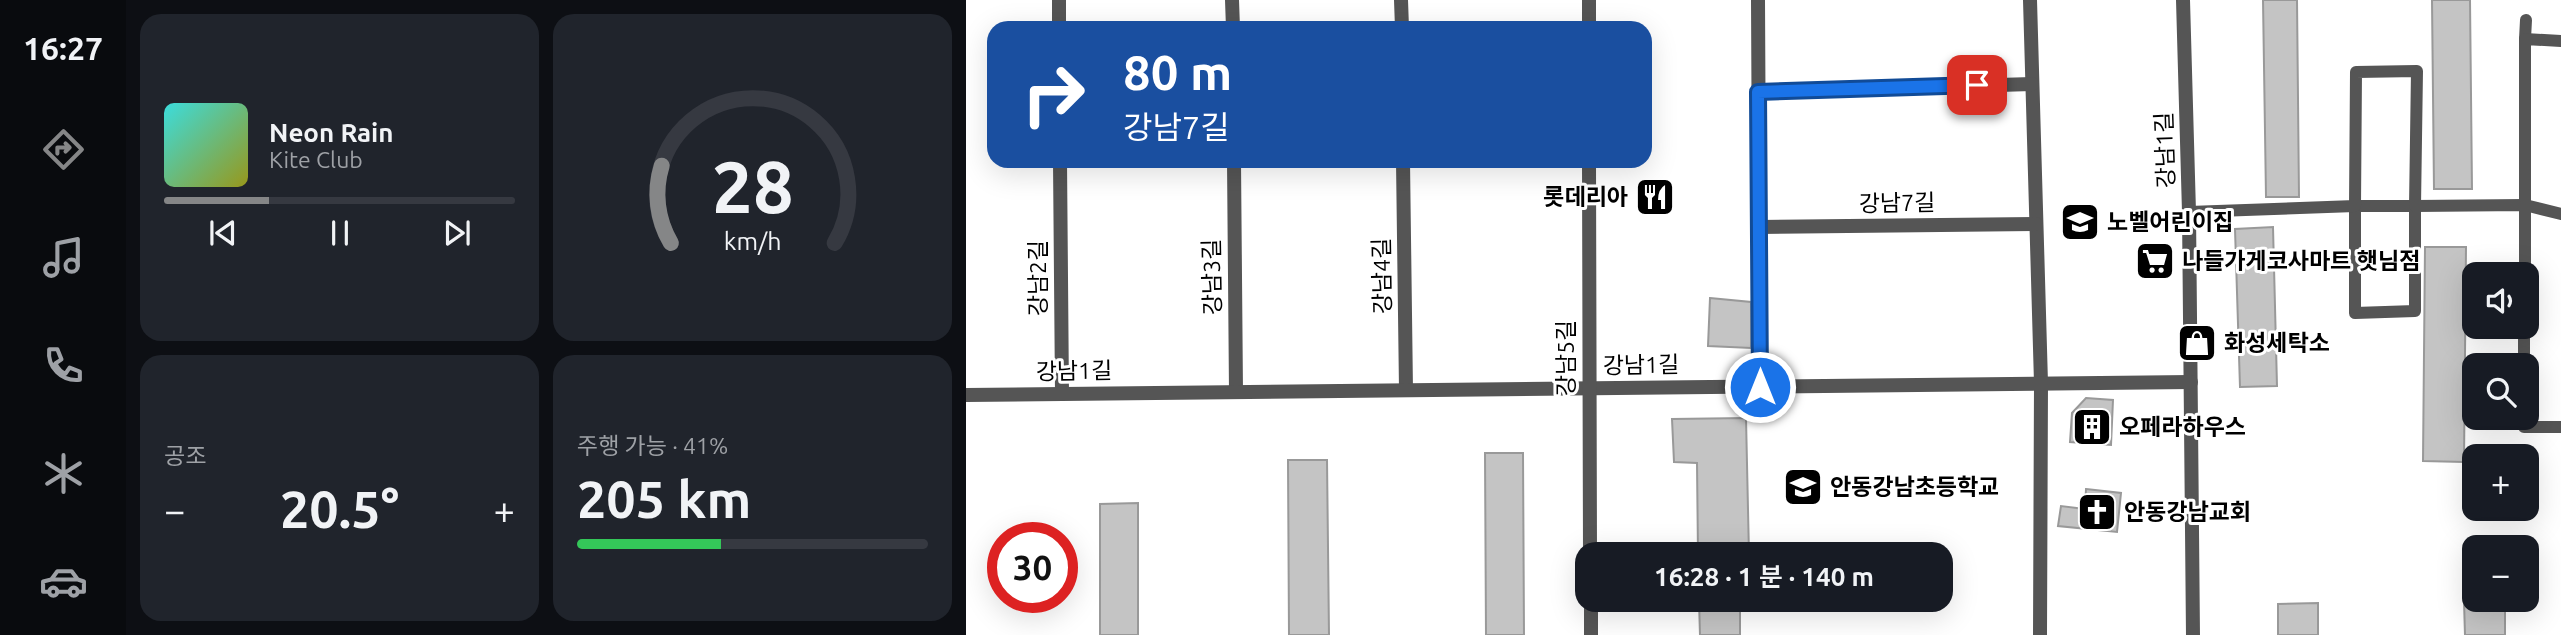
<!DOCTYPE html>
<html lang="ko">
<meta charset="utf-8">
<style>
body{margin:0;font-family:Ubuntu,"Noto Sans KR",sans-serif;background:#20242c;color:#f1f3f6;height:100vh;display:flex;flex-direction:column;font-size:26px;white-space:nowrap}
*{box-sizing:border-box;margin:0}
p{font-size:23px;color:#9ea1a6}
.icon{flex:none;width:38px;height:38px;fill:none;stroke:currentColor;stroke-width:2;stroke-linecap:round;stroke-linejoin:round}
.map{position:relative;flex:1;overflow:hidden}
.side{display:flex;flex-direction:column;gap:14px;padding:14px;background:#0d0f14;width:840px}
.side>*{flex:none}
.banner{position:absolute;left:21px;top:21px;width:665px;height:147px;border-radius:21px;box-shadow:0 7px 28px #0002;background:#1a4fa0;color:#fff;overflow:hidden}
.buttons{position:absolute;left:1496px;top:262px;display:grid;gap:14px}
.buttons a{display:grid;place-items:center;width:77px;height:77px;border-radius:14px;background:#171b24;box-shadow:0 7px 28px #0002;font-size:35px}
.speed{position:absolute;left:21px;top:522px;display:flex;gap:14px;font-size:35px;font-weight:700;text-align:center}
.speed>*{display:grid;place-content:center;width:91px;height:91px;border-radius:50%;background:#171b24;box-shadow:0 7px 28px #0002;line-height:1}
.speed .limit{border:10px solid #d22;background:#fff;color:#111}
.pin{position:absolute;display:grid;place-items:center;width:60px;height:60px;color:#fff;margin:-30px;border-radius:14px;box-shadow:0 4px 10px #0006}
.me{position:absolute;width:77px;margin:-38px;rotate:0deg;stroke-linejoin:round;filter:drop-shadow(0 0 5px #0008)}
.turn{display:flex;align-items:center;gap:24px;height:147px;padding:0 21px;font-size:32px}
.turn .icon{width:91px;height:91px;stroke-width:2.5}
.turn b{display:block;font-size:49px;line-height:60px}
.big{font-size:52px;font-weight:600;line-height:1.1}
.side .card{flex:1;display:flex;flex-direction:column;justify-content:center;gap:10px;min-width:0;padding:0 24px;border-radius:21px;background:#20242c}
.side .dial{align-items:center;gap:0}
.dial svg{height:182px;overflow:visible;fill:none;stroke:#363941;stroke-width:7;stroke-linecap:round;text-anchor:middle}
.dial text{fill:#f1f3f6;stroke:none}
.song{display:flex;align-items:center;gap:21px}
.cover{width:84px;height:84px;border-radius:10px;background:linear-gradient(135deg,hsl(180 70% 55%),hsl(60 70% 35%))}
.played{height:7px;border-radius:4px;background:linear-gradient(90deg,#858687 30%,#363941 30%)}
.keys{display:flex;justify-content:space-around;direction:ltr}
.heat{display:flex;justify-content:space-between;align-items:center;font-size:38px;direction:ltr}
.charge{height:10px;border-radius:5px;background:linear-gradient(90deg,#34c759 41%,#363941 0)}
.side .tiles{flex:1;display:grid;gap:14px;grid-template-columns:repeat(2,1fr)}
.trip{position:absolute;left:609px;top:542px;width:378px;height:70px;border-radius:21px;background:#171b24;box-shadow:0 7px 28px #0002;font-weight:600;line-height:70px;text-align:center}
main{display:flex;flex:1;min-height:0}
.tabs{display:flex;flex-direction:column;width:126px;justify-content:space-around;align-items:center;background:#090b0e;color:#9ea1a6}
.tabs .icon{width:49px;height:49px}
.tabs .selected{color:#858687}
.tabs b{font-size:32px;color:#f1f3f6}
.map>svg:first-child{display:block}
</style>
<main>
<nav class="tabs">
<b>16:27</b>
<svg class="icon selected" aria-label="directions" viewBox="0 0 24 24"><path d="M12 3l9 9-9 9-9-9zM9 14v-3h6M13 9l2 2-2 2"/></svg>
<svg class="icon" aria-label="music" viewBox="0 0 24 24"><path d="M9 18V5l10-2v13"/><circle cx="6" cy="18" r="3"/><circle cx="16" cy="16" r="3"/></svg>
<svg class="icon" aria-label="phone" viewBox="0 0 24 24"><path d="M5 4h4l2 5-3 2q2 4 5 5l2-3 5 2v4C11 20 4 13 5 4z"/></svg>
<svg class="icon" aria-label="climate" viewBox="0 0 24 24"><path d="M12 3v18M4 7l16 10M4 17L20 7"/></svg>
<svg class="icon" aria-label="car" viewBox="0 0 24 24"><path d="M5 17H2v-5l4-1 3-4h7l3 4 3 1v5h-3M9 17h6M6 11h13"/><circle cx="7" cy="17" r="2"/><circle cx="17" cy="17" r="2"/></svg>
</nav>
<section class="side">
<div class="tiles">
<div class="card">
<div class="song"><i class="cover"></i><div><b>Neon Rain</b><p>Kite Club</p></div></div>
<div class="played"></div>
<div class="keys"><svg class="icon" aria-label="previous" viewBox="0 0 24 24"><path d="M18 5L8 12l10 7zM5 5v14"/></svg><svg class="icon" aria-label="pause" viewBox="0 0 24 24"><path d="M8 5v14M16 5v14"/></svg><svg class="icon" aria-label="next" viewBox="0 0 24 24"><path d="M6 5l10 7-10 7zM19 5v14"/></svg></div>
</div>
<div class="card dial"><svg viewBox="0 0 100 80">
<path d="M14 69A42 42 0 1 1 86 69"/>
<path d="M14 69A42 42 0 0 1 10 35" stroke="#858687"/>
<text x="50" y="56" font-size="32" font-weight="700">28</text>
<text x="50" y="72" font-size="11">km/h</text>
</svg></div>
<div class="card"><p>공조</p>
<div class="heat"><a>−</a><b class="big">20.5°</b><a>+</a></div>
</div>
<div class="card"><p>주행 가능 · 41%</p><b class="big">205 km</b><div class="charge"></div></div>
</div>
</section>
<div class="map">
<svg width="1595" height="635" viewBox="0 0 1595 635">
<rect width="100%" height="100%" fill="#fff"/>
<g fill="#c4c4c4" stroke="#999" stroke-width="2">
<polygon points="1297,0 1331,0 1333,197 1300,197"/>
<polygon points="1466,0 1504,0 1506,189 1468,189"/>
<polygon points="1307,227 1311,386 1274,387 1269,229"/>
<polygon points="1459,247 1500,247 1498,462 1457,461"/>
<polygon points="744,298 785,302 785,348 742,346"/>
<polygon points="1120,398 1147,400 1145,445 1104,442 1106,413"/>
<polygon points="780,418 783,555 732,555 731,463 708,462 706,419"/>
<polygon points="519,453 557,453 558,635 520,635"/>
<polygon points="322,460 361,460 363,635 323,635"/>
<polygon points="1120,489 1155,493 1151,532 1092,526 1095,506 1119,509"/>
<polygon points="172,503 172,635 134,635 134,504"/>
<polygon points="709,600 774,600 774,635 734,635 733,601"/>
<polygon points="1539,600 1539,635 1499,635 1498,601"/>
<polygon points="1352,603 1352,635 1312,635 1312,604"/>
</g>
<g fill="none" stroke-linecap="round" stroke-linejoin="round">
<g stroke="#555" stroke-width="12">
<polyline points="1559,39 1560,20"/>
<polygon points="1389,206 1449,206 1449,311 1389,313"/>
<polyline points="1223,212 1389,206 1390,72 1451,71 1449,206 1559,205 1595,214"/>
<polyline points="1559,275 1559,39 1595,41"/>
<polyline points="1558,366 1558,327"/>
<polyline points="1558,418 1558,427 1595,427"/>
</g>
<g stroke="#555" stroke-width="14">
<polyline points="93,0 93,28"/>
<polyline points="266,0 267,28"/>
<polyline points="435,0 436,28"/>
<polyline points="792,0 794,386"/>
<polyline points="1064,0 1075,383 1074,635"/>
<polyline points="1217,0 1223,212 1227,635"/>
<polyline points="792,92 1066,84"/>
<polyline points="94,161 96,394"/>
<polyline points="268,161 270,392"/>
<polyline points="437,161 440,390"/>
<polyline points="793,227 1070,224"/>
<polyline points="0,395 1225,382"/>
</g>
<g stroke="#555" stroke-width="14">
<polyline points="623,0 623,28"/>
<polyline points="623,161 624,555"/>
<polyline points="625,600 625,635"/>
</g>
</g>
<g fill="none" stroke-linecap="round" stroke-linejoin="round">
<g stroke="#114b97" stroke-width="18">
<polyline id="route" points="794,387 792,92 1011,85"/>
</g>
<use href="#route" stroke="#1a73e8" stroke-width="12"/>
</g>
<defs>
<g id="restaurant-square" transform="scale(2.0125)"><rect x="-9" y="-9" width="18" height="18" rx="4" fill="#000" stroke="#fff"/><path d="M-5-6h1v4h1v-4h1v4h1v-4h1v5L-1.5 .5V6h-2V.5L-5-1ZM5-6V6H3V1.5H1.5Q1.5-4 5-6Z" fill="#fff"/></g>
<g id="school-square" transform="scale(2.0125)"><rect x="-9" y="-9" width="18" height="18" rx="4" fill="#000" stroke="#fff"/><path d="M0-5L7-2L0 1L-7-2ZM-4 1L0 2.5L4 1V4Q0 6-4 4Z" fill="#fff"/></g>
<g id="supermarket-square" transform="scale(2.0125)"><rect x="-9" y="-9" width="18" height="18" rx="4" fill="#000" stroke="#fff"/><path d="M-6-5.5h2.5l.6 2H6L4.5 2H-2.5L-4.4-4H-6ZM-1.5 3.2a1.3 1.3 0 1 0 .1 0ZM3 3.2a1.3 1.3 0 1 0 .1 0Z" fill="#fff"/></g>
<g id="shop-square" transform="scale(2.0125)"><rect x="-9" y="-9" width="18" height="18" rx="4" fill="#000" stroke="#fff"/><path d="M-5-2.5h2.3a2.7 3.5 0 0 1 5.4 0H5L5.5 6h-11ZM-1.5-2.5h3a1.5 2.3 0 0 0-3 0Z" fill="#fff"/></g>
<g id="building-square" transform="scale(2.0125)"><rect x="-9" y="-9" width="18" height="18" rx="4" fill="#000" stroke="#fff"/><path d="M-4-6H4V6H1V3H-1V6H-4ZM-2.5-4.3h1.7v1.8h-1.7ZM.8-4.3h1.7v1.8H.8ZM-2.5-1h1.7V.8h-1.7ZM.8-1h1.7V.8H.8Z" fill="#fff"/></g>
<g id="church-square" transform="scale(2.0125)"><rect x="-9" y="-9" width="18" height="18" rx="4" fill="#000" stroke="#fff"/><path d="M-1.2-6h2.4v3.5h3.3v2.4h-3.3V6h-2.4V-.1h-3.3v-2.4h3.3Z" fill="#fff"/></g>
</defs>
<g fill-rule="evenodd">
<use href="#restaurant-square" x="689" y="197"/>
<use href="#school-square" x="1114" y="222"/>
<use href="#supermarket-square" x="1189" y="261"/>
<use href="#shop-square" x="1231" y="343"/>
<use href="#building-square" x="1126" y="427"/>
<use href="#school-square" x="837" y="487"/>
<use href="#church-square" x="1131" y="512"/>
</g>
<g text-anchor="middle" stroke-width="6" stroke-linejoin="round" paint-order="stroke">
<g font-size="23" fill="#000" stroke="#fff">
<text transform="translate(1199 150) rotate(-92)" y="8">강남1길</text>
<text transform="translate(931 203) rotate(-1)" y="8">강남7길</text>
<text transform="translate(416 276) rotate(-91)" y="8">강남4길</text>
<text transform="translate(246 277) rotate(-91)" y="8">강남3길</text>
<text transform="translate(72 278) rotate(-90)" y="8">강남2길</text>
<text transform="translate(600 358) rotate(-90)" y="8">강남5길</text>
<text transform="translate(675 365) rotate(-1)" y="8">강남1길</text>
<text transform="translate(108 371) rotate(-1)" y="8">강남1길</text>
</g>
<g font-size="23" font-weight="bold" fill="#000" stroke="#fff" text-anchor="start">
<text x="662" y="205" text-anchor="end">롯데리아</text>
<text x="1141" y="230">노벨어린이집</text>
<text x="1216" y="269">나들가게코사마트 햇님점</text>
<text x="1258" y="351">화성세탁소</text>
<text x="1153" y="435">오페라하우스</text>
<text x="864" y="495">안동강남초등학교</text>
<text x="1158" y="520">안동강남교회</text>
</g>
</g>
</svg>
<div class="buttons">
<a><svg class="icon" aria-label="sound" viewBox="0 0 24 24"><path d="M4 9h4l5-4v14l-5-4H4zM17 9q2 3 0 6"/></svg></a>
<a><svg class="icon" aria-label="search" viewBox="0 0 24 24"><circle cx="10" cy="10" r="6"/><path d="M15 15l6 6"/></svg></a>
<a>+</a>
<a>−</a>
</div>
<div class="speed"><div class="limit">30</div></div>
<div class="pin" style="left:1011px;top:85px;background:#d93025"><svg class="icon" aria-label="arrive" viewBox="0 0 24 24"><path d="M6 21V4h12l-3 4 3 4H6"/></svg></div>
<svg class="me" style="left:794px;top:387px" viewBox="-20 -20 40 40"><circle r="17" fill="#1a73e8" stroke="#fff" stroke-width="3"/><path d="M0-11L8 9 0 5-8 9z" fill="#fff"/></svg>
<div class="trip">16:28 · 1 분 · 140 m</div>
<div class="banner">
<div class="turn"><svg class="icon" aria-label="right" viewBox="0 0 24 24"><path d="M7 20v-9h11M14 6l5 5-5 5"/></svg><div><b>80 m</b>강남7길</div></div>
</div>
</div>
</main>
